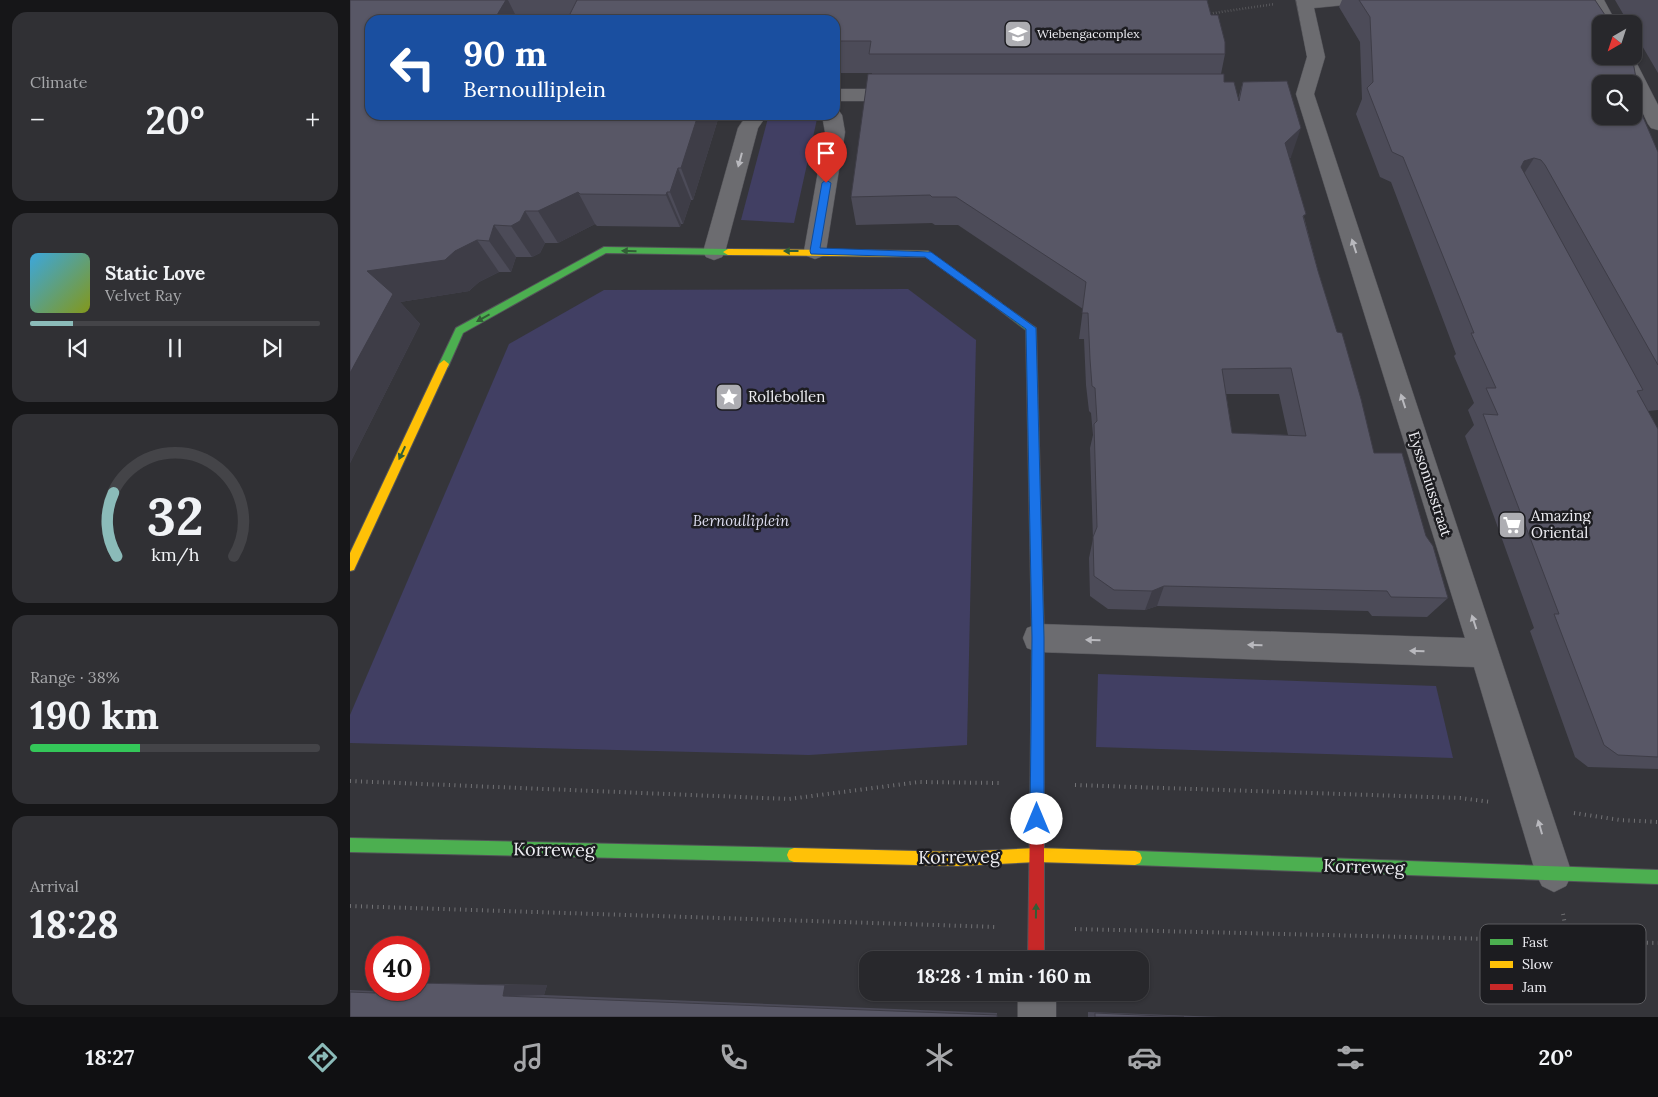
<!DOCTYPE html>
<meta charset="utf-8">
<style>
body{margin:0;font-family:Lora,serif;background:#303034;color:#f1f3f6;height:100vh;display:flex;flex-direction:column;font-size:19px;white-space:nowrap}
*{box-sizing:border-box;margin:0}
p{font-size:16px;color:#a5a6a9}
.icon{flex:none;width:28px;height:28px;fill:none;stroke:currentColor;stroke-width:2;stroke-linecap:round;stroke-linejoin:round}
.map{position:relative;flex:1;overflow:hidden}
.sheet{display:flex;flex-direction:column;gap:12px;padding:12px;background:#161618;width:350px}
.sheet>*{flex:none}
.hud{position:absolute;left:15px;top:15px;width:475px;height:105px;border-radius:15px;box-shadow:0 1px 4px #0004,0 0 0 1px #444448;background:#1a4fa0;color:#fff;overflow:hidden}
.needle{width:32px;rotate:219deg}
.controls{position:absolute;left:1242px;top:15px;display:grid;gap:10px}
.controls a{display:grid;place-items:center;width:50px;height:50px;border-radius:10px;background:#28282c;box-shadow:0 1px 4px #0004,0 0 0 1px #444448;font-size:25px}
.speed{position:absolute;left:15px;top:936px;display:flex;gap:10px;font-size:25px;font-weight:700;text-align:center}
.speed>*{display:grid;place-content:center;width:65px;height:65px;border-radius:50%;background:#28282c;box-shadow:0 1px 4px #0004,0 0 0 1px #444448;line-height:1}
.speed .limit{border:8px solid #d22;background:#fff;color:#111}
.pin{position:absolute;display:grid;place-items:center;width:42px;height:42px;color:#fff;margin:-51px -21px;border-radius:50% 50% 50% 0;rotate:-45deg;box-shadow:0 0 5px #0007}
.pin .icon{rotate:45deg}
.me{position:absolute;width:55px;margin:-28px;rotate:0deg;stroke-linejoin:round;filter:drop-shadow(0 0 4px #0008)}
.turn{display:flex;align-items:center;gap:18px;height:105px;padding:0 15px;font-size:22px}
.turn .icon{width:65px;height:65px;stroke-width:2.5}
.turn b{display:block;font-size:35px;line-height:42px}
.big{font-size:38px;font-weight:700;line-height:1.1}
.sheet .widget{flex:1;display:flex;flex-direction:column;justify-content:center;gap:8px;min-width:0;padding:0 18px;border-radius:15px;background:#303034}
.sheet .dial{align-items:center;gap:0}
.dial svg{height:130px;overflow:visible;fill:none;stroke:#444448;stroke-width:7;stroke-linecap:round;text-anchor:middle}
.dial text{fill:#f1f3f6;stroke:none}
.song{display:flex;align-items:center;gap:15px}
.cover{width:60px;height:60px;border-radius:8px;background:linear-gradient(135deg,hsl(200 70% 55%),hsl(70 70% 35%))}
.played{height:5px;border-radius:2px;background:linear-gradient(90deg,#8bbbb9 15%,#444448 15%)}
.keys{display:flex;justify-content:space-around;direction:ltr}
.heat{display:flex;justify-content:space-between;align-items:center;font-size:28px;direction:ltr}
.charge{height:8px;border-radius:4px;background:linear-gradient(90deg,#34c759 38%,#444448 0)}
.trip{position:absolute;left:509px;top:951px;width:290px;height:50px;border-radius:15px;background:#28282c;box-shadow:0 1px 4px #0004,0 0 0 1px #444448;font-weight:700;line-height:50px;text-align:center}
.dock{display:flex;height:80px;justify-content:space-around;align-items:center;background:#101012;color:#a5a6a9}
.dock .icon{width:35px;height:35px}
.dock .selected{color:#8bbbb9}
.dock b{font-size:22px;color:#f1f3f6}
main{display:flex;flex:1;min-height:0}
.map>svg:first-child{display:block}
</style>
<main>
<section class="sheet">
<div class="widget"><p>Climate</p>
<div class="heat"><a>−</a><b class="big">20°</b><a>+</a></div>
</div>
<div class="widget">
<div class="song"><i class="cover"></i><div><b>Static Love</b><p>Velvet Ray</p></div></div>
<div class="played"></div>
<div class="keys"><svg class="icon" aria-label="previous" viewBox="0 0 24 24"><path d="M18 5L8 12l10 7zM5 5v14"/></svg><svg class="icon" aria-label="pause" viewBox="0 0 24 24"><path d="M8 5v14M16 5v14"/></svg><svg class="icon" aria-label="next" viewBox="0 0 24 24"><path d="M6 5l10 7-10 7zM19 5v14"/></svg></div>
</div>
<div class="widget dial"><svg viewBox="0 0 100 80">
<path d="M14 69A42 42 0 1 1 86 69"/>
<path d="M14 69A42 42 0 0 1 12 30" stroke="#8bbbb9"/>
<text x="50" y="56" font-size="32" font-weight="700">32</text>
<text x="50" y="72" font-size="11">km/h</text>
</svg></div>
<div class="widget"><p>Range · 38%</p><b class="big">190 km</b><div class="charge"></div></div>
<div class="widget"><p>Arrival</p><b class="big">18:28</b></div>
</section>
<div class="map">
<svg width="1308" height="1017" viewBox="0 0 1308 1017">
<rect width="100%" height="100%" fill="#35353a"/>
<g fill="#413f63">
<polygon points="418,118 467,119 444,223 391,220"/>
<polygon points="558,289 626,340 617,745 459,755 0,743 0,715 159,344 254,290"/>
<polygon points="748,674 1086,686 1103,758 746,747"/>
</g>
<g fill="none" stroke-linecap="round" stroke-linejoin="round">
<g stroke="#535358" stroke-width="1">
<g id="street">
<polygon points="946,0 1007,0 1005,4 964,8 975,57 964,94 1222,874 1216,886 1204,892 1192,886 1186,874 1124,667 688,652 677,648 673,638 677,628 688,624 1115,638 946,94 957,57"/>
<polygon points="1238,0 1254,0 1267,24 1251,24 1251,27"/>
<polygon points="1265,56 1283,56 1308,105 1308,130 1301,128 1298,124 1284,94 1284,84 1279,84"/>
<polygon points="485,89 553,89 560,91 562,95 560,99 553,101 485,101"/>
<polygon points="485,110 489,111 492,115 495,132 476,251 473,256 465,259 457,256 454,251 475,132 472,115 485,115"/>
<polygon points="397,115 417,115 408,128 375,252 372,257 364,260 356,257 353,252 388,128"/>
<rect x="668" y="992" width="38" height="25"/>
</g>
</g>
<g stroke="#535358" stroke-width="2">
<g id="fast">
<polygon points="254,247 378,249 383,252 378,255 256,253 113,333 98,367 90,367 89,364 106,328"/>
<polygon points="646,300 686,328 694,638 694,820 692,825 687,827 682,825 680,820 682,638 676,330 643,305 643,301"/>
<polygon points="0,838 444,848 449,850 451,855 449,860 444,862 0,852"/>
<polygon points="785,851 1308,870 1308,884 785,865 780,863 778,858 780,853"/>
</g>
</g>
<g stroke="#535358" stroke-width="2">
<g id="slow">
<polygon points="378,249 578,251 651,303 646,306 643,305 576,257 378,255 373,252"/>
<polygon points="94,360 99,364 4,570 0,571 0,553 89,364"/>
<polygon points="444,848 608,852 687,848 785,851 790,853 792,858 790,863 785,865 687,862 608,866 444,862 439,860 437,855 439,850"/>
</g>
</g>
<g stroke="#535358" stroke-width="2">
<polygon id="jam" points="687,813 692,815 694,820 694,960 678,960 680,820 682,815"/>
</g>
<polyline stroke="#737376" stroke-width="2.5" stroke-dasharray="0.5 2.5" stroke-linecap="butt" points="857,14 925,4"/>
<g stroke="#737376" stroke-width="4" stroke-dasharray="1 4.5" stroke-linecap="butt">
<polyline points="0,781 439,799 569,782 649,783"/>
<polyline points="725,785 1110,798 1141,802"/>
<polyline points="1224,813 1270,820 1308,822"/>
<polyline points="0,906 647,927"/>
<polyline points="1213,914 1218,940"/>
<polyline points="725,929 1308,943"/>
</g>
<use href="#street" fill="#6c6c70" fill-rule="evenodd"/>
<use href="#fast" fill="#4caf50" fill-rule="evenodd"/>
<use href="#slow" fill="#ffc107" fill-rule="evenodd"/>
<use href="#jam" fill="#c62828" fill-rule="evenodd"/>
</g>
<g fill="#4c4b58" fill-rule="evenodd">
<path d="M0,0H857L861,15L875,54L871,74L874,82L888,99L893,82L941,157L939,159L968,271L1024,453L1076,536L1098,598L1077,617L1022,616L1018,611L807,606L795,610L758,609L740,596L739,558L743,539L740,448L743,435L741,413L739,411L736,385L734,339H729L733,309L608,225H585L582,223L506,225L501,197L522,74V73H485V20H20V115L369,116L343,200H341L333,224H331L330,227L247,226L245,224L208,243H195L190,253L182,257H166L161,272H149L129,282L119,291L50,302L70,324L0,463ZM876,394H929L938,435L882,433Z"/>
<polygon points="992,0 1245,0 1293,117 1308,152 1308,410 1298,411 1308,429 1308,769 1238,767 1225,757 1180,631 1184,628 1115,436 1124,425 1118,410 1124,403 1104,356 1106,354 1041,182 1030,177 1006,114 1012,99 1010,42 989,7"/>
<polygon points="1265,0 1308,0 1308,73 1284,32 1284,24 1279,24"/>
<polygon points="69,983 197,985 194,995 647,1013 647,1017 0,1017 0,990 26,991"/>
<polygon points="738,1012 872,1017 738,1017"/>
</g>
<g fill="#3e3d47">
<polygon points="156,0 158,0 168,20 144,20"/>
<polygon points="348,115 369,116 343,200 331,168"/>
<polygon points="951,128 941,157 925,171 935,143"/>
<polygon points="1184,158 1168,183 1158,186 1174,161"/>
<polygon points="328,168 341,200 333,224 320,192"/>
<polygon points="228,192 245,224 208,243 188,211"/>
<polygon points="317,192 331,224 330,227 316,195"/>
<polygon points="175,211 195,243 190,253 182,257 161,226"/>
<polygon points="144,225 166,257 161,272 139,241"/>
<polygon points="127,240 149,272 129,282 119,291 50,302 70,324 0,463 0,373 17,271"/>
<polygon points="814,586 807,606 795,610 802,591"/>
<polygon points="155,985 197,985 194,995 153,996"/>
</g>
<g fill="#585766" stroke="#3e3d47" fill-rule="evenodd">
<polygon points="0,0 156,0 144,20 20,20 20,115 348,115 331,168 328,168 320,192 317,192 316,195 230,194 228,192 188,211 175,211 170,221 161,226 144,225 139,241 127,240 105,251 95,260 17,271 43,294 0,373"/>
<polygon points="227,0 857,0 861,15 868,15 875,42 875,54 519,54 521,41 485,41 485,20 217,20"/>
<path d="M1009,0H1245L1261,24H1251V56H1282L1293,117L1308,152V365L1195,165L1191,160L1184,158L1174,161L1171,167L1293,390L1287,391L1308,429V757L1268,755L1254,745L1204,614H1209L1133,414L1148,415L1136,388H1146L1121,333H1124L1053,157L1042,152L1017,88L1023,82L1020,17ZM1251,84H1284V116H1251Z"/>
<path d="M518,74H874V82H884L889,101L893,82L937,81L951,128L935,143L956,214L953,216L968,271L987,332L992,333L1011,399L1024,453H1052L1076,536L1083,546L1098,598L1041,597L1037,591L814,586L802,591L764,590L744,576L743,537L747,527L744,424L747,421L745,388L742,386L740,359L738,313H732L736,282L606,197H582L580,195L501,197ZM941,368L956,436L882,433L872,369Z"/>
<polygon points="69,983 155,985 153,996 647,1015 647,1017 0,1017 0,992 25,993 26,990 69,990"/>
<polygon points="745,1013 834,1017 745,1017"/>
</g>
<defs><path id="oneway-solid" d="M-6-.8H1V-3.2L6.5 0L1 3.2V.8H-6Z" transform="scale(1.25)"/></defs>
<g fill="#b9b9be">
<use href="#oneway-solid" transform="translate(390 160) rotate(105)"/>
<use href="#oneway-solid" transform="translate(1004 246) rotate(-108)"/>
<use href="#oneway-solid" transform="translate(1053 401) rotate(-108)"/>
<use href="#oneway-solid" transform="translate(1124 622) rotate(-108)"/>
<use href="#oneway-solid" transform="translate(743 640) rotate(-178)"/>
<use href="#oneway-solid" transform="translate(905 645) rotate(-178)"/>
<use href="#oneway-solid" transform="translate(1067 651) rotate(-178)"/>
<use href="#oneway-solid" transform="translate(1190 827) rotate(-106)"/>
</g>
<g fill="#325e36">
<use href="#oneway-solid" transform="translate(279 251) rotate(-179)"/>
<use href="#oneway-solid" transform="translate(441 251) rotate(180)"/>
<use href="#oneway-solid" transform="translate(133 318) rotate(151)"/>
<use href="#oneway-solid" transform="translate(52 453) rotate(115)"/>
<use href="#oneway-solid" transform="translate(686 911) rotate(-89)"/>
</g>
<polygon fill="#1a73e8" stroke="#114b97" points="476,180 481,183 470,248 581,252 686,328 694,638 694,819 692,824 687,826 682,824 680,819 682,638 676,329 575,257 461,254 460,251 472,183"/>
<defs>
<g id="university-square" transform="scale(1.4375)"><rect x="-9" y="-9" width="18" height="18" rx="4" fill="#adadb2" stroke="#1c1c20"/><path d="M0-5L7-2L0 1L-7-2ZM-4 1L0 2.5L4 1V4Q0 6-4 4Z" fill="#fff"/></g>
<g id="sight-square" transform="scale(1.4375)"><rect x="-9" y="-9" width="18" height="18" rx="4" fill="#adadb2" stroke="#1c1c20"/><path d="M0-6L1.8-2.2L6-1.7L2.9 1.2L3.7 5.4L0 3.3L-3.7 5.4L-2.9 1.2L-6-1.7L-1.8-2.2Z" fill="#fff"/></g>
<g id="supermarket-square" transform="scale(1.4375)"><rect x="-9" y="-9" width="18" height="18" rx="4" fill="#adadb2" stroke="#1c1c20"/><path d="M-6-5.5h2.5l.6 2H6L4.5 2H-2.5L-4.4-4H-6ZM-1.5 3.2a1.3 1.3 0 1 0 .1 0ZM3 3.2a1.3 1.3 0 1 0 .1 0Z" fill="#fff"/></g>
</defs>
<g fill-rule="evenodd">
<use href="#university-square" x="668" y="34"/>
<use href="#sight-square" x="379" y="397"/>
<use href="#supermarket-square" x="1162" y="525"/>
</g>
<g text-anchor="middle" stroke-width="5" stroke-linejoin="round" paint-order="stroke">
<g font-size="12" fill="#ededf2" stroke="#1c1c20" text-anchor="start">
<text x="687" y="38">Wiebengacomplex</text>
</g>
<g font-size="15" fill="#ededf2" stroke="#1c1c20" text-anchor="start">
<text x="398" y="402">Rollebollen</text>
<text x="1181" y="521">Amazing<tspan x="1181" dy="17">Oriental</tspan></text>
</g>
<g font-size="15" fill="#ededf2" stroke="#1c1c20">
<text transform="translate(1080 484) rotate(72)" y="5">Eyssoniusstraat</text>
</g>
<g font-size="15" font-style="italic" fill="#dcdcef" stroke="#1c1c20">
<text x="391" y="526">Bernoulliplein</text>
</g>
<g font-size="18" fill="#ededf2" stroke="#1c1c20">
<text transform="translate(204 850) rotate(1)" y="6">Korreweg</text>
<text transform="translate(609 857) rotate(-1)" y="6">Korreweg</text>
<text transform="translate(1014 867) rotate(2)" y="6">Korreweg</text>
</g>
</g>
<rect x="1130" y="924" width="166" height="80" rx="8" fill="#1c1c20" stroke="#5b5b5f" stroke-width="1"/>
<rect x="1140" y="939" width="23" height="6" fill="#4caf50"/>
<rect x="1140" y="961" width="23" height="7" fill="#ffc107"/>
<rect x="1140" y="984" width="23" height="6" fill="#c62828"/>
<g font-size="14" fill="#ededf2">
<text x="1172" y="947">Fast</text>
<text x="1172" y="969">Slow</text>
<text x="1172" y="992">Jam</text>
</g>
</svg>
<div class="controls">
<a><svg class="needle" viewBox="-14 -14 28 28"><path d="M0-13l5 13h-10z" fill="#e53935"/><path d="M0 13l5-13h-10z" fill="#a5a6a9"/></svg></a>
<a><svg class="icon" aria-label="search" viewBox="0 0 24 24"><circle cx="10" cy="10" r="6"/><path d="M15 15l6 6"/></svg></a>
</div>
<div class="speed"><div class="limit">40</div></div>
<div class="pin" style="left:476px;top:183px;background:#d93025"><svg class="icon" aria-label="arrive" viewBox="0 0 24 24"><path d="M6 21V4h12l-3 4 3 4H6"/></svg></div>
<svg class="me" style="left:687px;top:819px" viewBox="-20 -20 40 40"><circle r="19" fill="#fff"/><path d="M0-13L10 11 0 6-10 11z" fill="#1a73e8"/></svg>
<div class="trip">18:28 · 1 min · 160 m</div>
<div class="hud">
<div class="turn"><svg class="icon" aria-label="left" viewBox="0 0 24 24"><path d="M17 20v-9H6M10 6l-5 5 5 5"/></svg><div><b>90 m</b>Bernoulliplein</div></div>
</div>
</div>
</main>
<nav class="dock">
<b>18:27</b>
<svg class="icon selected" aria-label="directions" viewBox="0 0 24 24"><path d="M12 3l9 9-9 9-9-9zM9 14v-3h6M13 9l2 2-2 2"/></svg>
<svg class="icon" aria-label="music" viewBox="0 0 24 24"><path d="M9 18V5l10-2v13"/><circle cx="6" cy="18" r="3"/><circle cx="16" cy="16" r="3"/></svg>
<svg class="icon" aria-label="phone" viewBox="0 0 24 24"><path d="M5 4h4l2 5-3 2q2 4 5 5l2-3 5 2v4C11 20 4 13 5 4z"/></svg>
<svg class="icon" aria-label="climate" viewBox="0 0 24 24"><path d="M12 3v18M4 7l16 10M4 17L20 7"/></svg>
<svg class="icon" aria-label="car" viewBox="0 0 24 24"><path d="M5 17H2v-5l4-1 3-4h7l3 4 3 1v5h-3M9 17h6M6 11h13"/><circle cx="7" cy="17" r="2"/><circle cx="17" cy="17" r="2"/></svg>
<svg class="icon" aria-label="filters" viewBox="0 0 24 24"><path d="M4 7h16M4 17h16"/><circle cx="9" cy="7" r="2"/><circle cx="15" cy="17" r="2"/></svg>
<b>20°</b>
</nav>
